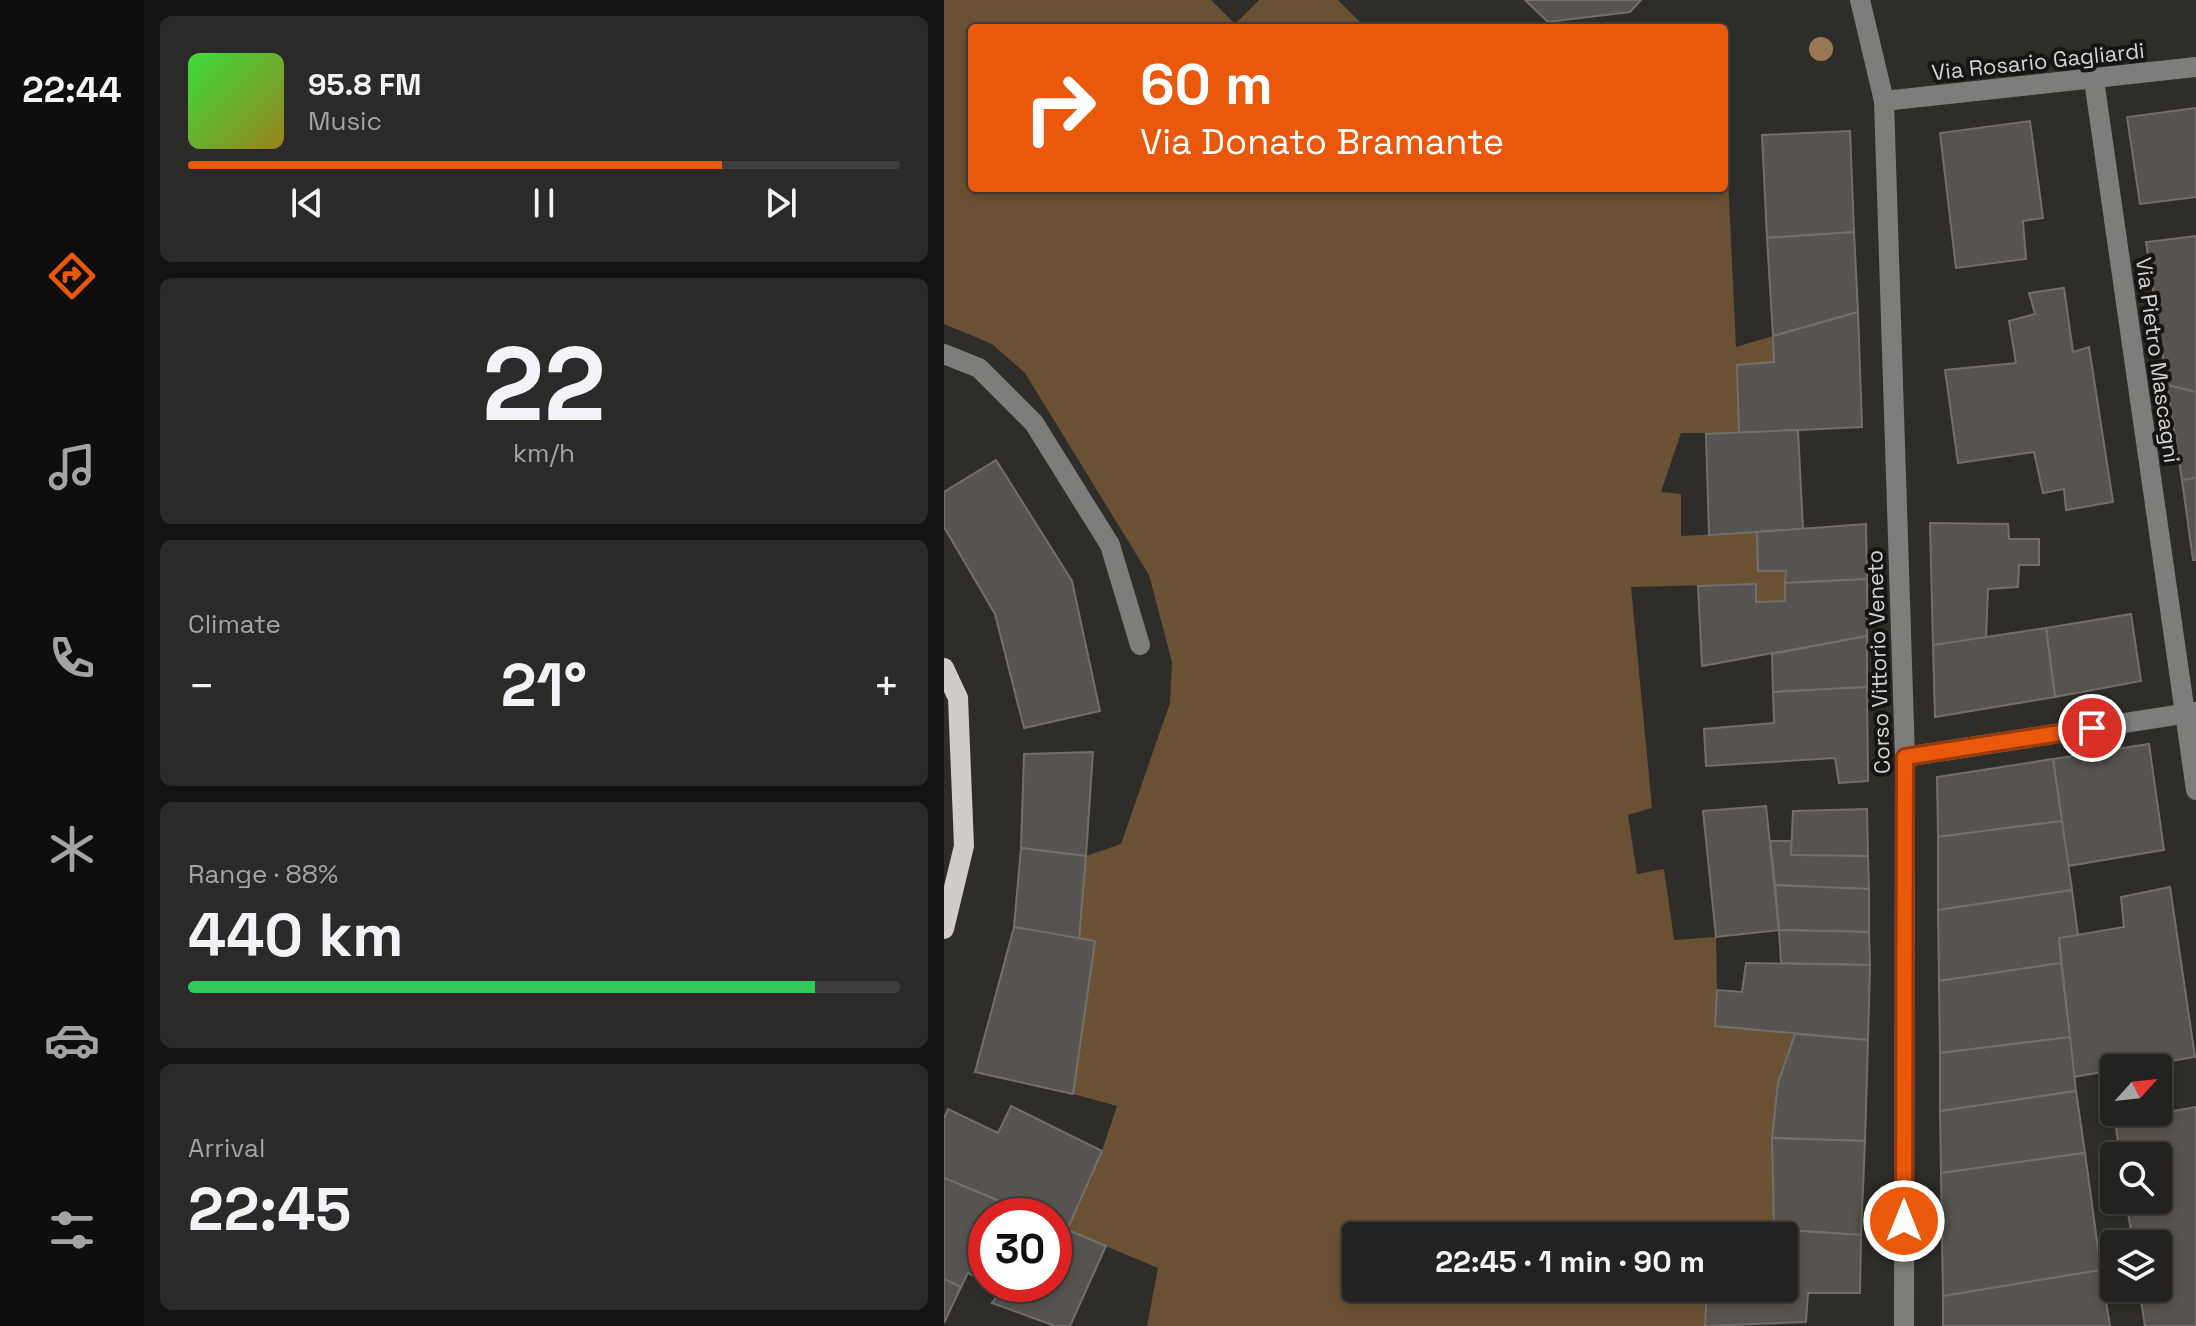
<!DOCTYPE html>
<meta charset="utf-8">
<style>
body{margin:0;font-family:"Space Grotesk",sans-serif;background:#2b2a29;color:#f1f3f6;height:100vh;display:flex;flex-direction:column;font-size:30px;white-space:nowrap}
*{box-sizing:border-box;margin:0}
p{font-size:26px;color:#a3a4a5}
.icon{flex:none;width:44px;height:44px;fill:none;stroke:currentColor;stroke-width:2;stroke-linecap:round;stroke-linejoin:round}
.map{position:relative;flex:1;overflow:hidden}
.sheet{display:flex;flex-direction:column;gap:16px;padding:16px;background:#131312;width:800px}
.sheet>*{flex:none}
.hud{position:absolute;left:24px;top:24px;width:760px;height:168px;border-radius:8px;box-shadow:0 4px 12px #0003,0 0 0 2px #403f3e;background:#ea580c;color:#fff;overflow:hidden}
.needle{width:52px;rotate:63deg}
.tools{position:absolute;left:1156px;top:1054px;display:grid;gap:16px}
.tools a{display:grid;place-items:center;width:72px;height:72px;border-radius:8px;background:#232220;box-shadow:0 4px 12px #0003,0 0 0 2px #403f3e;font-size:40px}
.speed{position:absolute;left:24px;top:1198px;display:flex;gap:16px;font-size:40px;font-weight:700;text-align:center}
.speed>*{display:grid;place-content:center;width:104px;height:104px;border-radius:50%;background:#232220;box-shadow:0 4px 12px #0003,0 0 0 2px #403f3e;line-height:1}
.speed .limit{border:12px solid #d22;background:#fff;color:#111}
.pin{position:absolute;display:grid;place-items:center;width:68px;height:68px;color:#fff;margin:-34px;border:4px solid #fff;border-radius:50%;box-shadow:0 2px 8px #0007}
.me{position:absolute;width:88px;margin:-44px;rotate:0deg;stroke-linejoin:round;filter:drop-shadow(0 0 6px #0008)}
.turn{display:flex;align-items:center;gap:28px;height:168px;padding:0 40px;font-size:36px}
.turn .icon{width:104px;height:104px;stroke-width:2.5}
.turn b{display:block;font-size:56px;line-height:68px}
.big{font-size:60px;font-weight:700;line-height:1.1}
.sheet .card{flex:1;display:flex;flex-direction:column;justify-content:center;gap:12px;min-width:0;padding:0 28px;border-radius:12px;background:#2b2a29}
.sheet .dial{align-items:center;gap:0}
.dial b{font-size:104px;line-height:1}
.song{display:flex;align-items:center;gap:24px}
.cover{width:96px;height:96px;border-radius:12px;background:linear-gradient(135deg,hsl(120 70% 55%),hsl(50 70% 35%))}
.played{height:8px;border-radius:4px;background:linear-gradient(90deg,#ea580c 75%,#403f3e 75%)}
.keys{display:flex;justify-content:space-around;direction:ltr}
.heat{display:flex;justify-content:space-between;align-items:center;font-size:44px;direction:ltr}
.charge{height:12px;border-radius:6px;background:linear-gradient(90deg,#34c759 88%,#403f3e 0)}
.trip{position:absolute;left:398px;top:1222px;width:456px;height:80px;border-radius:8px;background:#232220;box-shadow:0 4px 12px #0003,0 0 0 2px #403f3e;font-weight:700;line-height:80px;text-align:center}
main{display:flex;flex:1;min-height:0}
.menu{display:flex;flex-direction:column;width:144px;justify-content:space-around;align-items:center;background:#0e0e0d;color:#a3a4a5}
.menu .icon{width:56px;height:56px}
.menu .active{color:#ea580c}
.menu b{font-size:36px;color:#f1f3f6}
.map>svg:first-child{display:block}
</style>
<main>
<nav class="menu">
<b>22:44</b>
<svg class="icon active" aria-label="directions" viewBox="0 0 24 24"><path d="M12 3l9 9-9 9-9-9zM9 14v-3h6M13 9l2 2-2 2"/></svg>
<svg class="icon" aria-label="music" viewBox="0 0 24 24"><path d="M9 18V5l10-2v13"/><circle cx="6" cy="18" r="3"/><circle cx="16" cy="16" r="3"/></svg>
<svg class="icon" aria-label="phone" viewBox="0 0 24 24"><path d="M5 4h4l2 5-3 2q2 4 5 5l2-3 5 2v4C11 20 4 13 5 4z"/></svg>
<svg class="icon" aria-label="climate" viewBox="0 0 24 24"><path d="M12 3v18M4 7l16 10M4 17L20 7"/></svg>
<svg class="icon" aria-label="car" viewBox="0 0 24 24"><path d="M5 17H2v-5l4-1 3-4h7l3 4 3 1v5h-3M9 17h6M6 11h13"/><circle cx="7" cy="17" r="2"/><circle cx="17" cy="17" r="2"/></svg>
<svg class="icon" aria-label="filters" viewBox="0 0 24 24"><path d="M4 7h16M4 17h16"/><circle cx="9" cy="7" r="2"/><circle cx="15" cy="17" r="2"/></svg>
</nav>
<section class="sheet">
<div class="card">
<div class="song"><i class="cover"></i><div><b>95.8 FM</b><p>Music</p></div></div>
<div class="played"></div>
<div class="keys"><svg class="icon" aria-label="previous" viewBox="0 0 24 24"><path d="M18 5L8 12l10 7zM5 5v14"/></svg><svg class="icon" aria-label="pause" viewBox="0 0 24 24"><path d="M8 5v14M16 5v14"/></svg><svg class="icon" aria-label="next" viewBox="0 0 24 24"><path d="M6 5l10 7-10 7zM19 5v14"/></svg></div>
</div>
<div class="card dial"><b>22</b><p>km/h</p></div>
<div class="card"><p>Climate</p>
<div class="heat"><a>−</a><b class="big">21°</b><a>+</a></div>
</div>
<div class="card"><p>Range · 88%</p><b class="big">440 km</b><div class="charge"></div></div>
<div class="card"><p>Arrival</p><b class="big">22:45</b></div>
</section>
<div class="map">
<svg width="1252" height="1326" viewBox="0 0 1252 1326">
<rect width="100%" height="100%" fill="#2f2d2a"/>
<polygon fill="#6b5134" points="0,0 267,0 291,24 315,0 394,0 422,28 28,28 28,188 780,188 780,79 782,79 781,114 792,347 829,336 830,362 793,365 795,433 737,433 717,492 737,494 737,536 813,532 814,571 842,571 841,601 812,602 812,584 687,587 708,808 684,815 693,874 720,869 730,940 772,937 773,990 771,1026 851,1034 834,1083 828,1138 830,1229 766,1225 765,1236 412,1236 412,1288 763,1288 761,1326 203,1326 214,1268 123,1230 158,1151 173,1106 129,1094 150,942 135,939 142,856 177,844 226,703 228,662 205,575 81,373 48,344 0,324"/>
<g fill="#565350" stroke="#726f6b" stroke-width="2">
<polygon points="581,0 697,0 686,12 604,22"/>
<polygon points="1252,108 1252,197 1196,204 1183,117"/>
<polygon points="1086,121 1099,218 1079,221 1082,259 1012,268 996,133"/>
<polygon points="906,131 910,232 823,238 818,135"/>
<polygon points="910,232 914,312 829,336 823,238"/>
<polygon points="1252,236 1252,392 1223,385 1202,242"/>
<polygon points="1120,288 1129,352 1145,347 1169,502 1122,510 1120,489 1099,493 1090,452 1014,463 1001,370 1072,363 1065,321 1091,314 1085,293"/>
<polygon points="914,312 918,427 795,433 793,365 830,362 829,336"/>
<polygon points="1223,385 1252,392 1252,478 1238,480"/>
<polygon points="854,430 859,529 765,535 762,434"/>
<polygon points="52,460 128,581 156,711 80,728 51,614 0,527 0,492"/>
<polygon points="1252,478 1252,560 1249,560 1238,480"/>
<polygon points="986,523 1064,524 1065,539 1095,539 1095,565 1075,565 1074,587 1044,589 1042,638 989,645"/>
<polygon points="922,524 923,579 841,583 842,571 814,571 813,532"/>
<polygon points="923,579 923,636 758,666 754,586 812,584 812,602 841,601 841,583"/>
<polygon points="1187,614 1197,681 1111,697 1102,628"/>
<polygon points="1102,628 1111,697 991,717 989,645"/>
<polygon points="923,636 923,687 829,692 828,654"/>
<polygon points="923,687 924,781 895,783 891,758 762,766 760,729 830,723 829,692"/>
<polygon points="1205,744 1220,850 1124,866 1109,759"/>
<polygon points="149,752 142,856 77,848 80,754"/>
<polygon points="1109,759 1118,821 994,837 993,777"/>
<polygon points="822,806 835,930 772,937 759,811"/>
<polygon points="923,809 924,856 847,855 849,811"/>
<polygon points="1118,821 1128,890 994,910 994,837"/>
<polygon points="826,841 847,841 847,855 924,856 925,889 831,885"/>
<polygon points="77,848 142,856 135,939 70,927"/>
<polygon points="831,885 925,889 925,932 835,930"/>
<polygon points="1226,887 1251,1057 1185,1068 1170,1068 1170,1070 1130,1077 1115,938 1180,927 1177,897"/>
<polygon points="1128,890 1134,935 1115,938 1117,963 995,981 994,910"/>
<polygon points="70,927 151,941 129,1094 31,1072"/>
<polygon points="835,930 925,932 926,965 837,963"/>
<polygon points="802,963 926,965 924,1040 771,1026 773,990 798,992"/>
<polygon points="1117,963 1126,1037 996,1053 995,981"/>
<polygon points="851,1034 924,1040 921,1141 828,1138 834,1083"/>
<polygon points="1126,1037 1132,1091 996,1111 996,1053"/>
<polygon points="1132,1091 1141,1153 997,1173 996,1111"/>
<polygon points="67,1106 158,1151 123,1230 110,1224 110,1216 91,1216 0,1178 0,1118 4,1109 54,1133"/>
<polygon points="1252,1107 1252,1326 1201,1326 1195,1288 1214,1288 1214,1244 1189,1244 1182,1200 1214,1200 1214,1156 1176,1156 1171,1121"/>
<polygon points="828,1138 921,1141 917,1235 830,1229"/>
<polygon points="1141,1153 1157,1270 999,1296 997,1173"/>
<polygon points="0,1178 91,1216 42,1216 42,1282 24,1273 17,1287 0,1279"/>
<polygon points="110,1224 162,1246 126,1326 111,1326 48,1303 58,1289 47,1284 110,1284"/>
<polygon points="765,1225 917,1235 916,1293 864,1293 862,1322 761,1326 763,1288 840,1288 840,1236 765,1236"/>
<polygon points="1157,1270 1166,1326 999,1326 999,1296"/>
<polygon points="0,1279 17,1287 0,1323"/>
</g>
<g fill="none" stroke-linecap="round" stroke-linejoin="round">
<g stroke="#7e7d7b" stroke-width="20">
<polyline points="916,0 940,101 961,757 960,1326"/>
<polyline points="1150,80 1252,790"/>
<polyline points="940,101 1252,67"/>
<polyline points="0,354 35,368 90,423 166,545 196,645"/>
<polyline points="961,757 1252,712"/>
</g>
<polyline stroke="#cfccc9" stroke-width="20" points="0,668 14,698 20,846 0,929"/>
</g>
<circle fill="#997953" cx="877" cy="49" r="12"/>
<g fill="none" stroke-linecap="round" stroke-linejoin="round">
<g stroke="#983908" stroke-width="20">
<polyline id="route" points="960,1221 961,757 1148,728"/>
</g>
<use href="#route" stroke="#ea580c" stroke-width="14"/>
</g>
<g text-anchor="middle" stroke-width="8" stroke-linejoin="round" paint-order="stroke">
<g font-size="22" fill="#d6d4d2" stroke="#161514">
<text transform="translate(1094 61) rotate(-6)" y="8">Via Rosario Gagliardi</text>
<text transform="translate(1214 360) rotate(82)" y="8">Via Pietro Mascagni</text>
<text transform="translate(934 662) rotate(-92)" y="8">Corso Vittorio Veneto</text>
</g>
</g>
</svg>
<div class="tools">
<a><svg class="needle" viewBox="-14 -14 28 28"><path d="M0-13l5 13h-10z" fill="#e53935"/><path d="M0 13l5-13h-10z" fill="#a3a4a5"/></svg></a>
<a><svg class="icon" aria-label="search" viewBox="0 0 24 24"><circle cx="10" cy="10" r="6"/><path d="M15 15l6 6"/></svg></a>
<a><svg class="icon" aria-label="layers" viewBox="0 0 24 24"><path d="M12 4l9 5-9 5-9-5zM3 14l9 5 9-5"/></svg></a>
</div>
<div class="speed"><div class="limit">30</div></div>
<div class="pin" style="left:1148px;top:728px;background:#d93025"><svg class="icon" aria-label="arrive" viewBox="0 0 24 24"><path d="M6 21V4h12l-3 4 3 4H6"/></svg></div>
<svg class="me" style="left:960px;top:1221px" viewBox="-20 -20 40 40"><circle r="17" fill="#ea580c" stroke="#fff" stroke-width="3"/><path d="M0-11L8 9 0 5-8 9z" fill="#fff"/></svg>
<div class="trip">22:45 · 1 min · 90 m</div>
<div class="hud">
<div class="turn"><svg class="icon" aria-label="right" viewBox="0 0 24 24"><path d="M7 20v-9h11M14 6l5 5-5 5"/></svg><div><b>60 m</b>Via Donato Bramante</div></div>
</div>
</div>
</main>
